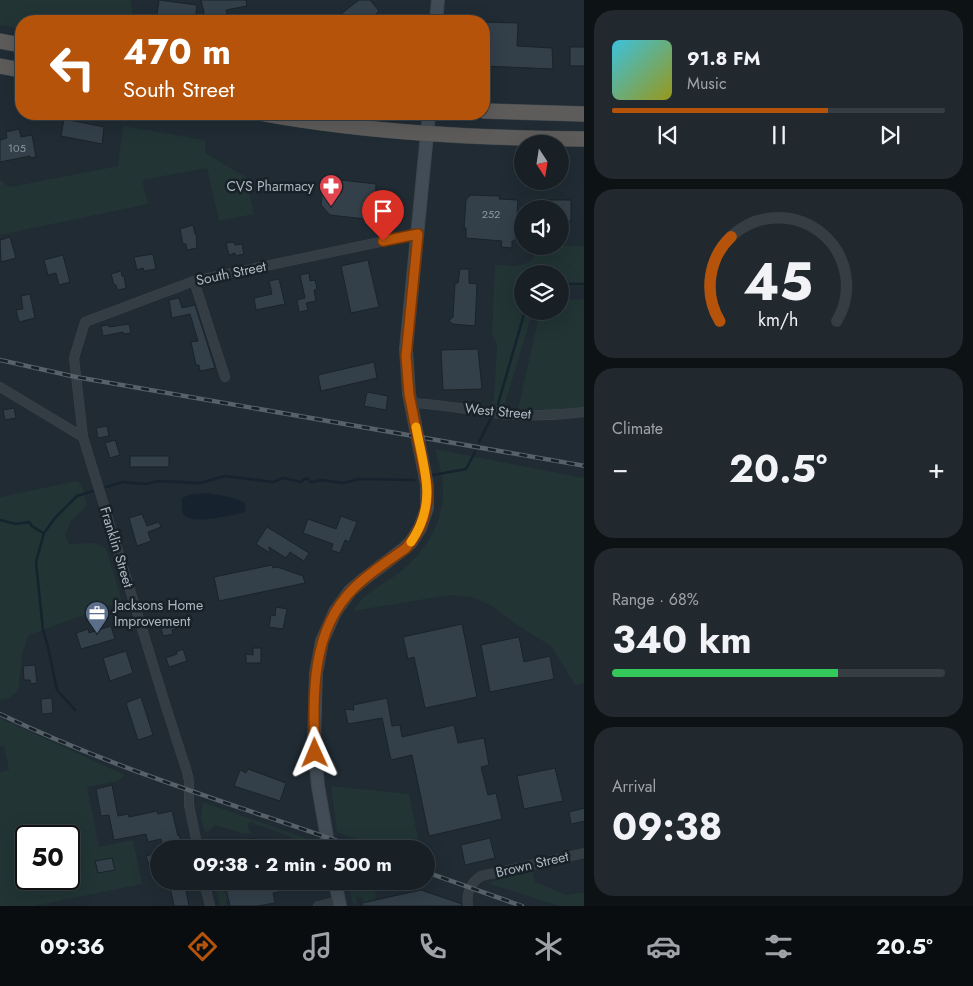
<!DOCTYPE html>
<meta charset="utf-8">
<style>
body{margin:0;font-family:Jost,sans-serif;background:#21282e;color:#f1f3f6;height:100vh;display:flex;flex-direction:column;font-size:19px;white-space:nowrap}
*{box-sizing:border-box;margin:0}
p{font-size:16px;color:#9fa3a7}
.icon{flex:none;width:28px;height:28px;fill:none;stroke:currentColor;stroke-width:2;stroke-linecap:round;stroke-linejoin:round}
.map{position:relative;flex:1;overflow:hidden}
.details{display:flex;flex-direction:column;gap:10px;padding:10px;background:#0d1215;width:389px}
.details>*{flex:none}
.top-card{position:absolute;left:15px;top:15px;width:475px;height:105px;border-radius:20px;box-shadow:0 5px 20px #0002,0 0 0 1px #363e43;background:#b45309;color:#fff;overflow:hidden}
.needle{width:32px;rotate:168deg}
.fabs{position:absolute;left:514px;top:135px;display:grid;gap:10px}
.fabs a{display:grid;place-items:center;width:55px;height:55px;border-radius:50%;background:#182026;box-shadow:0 5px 20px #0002,0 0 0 1px #363e43;font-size:25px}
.speed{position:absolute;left:15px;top:825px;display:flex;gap:10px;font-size:25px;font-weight:700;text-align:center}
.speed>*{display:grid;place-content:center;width:65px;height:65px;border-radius:50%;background:#182026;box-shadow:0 5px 20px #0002,0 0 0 1px #363e43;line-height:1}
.speed .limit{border:2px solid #111;border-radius:8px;background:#fff;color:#111}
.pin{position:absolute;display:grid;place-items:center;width:42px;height:42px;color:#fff;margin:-51px -21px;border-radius:50% 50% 50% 0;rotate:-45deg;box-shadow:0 0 5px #0007}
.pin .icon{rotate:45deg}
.me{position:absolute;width:55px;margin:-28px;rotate:359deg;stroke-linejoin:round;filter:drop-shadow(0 0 4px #0008)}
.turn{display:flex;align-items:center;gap:18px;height:105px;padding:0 25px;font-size:22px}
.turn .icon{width:65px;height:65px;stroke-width:2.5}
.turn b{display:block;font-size:35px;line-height:42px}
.big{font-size:38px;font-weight:700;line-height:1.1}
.details .widget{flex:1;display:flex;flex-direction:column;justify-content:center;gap:8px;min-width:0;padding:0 18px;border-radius:20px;background:#21282e}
.details .dial{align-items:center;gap:0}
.dial svg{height:130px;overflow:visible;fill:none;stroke:#363e43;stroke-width:7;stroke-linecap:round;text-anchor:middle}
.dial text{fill:#f1f3f6;stroke:none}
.song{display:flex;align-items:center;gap:15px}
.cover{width:60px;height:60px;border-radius:8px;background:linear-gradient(135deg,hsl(190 70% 55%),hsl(60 70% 35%))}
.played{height:5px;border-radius:2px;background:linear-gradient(90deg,#b45309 65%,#363e43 65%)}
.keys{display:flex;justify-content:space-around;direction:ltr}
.heat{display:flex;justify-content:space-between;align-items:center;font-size:28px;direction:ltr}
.charge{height:8px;border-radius:4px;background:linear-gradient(90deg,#34c759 68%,#363e43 0)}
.trip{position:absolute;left:150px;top:840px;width:285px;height:50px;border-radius:25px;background:#182026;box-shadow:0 5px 20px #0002,0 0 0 1px #363e43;font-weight:700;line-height:50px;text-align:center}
.tab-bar{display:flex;height:80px;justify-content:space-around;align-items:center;background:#0a0d0f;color:#9fa3a7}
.tab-bar .icon{width:35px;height:35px}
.tab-bar .current{color:#b45309}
.tab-bar b{font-size:22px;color:#f1f3f6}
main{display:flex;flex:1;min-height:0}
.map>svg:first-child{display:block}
</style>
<main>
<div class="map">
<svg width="585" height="906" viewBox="0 0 585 906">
<rect width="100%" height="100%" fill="#202b33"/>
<g fill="#223434" fill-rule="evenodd">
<polygon points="0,0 131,0 133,21 21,21 21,29 0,25"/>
<polygon points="123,126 205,140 205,153 246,177 254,214 219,221 207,168 142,180 148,204 0,235 0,180 10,187 118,166"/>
<path d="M536,246H584V286H560V274H522V311H533L504,407H491L494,398L497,344L492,334L495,265C504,265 529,268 533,258C535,255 535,250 536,246Z"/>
<polygon points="584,299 584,407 554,411 518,410 540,311 560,311 560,300"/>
<path d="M435,449L584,478V683L575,685L552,647L516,624L492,606L472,597L450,595L353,611C362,595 378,587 393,577C421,558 444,525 443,490C443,477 438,462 435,449Z"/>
<polygon points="77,481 82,486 87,506 71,521 65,535 69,544 95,543 106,548 122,601 29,635 23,651 18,691 9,698 0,700 0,497"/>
<path d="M0,718L125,775L118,781L87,787L99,847L133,840L142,884L34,906H0V772L9,770L4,746L0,747ZM26,836H69V879H26Z"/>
<polygon points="331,786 409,794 420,849 384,849 337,832"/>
<polygon points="203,802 308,839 314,842 320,843 321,849 302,849 293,844 291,837 250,822 247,826 252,833 244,834 215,825 208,832 204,831 201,816"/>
<polygon points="533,871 535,882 567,895 584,892 584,906 559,906 487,883"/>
<polygon points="214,881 224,881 229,901 226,901 227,905 220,906"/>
<polygon points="343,881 352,881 375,889 376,898 374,898 375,900 363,903 362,897 356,898 357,904 353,905 350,891 345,886"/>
</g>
<path fill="#16232f" d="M207,493C220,495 234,497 245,503L246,510L243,513C232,515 190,526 183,514C181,510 182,503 182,498L192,494Z"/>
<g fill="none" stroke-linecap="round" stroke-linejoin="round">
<g stroke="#16232f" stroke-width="2.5">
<polyline points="560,284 585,284"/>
<polyline points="498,404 525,311"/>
<polyline points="479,442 492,416"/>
<polyline points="433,475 466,469 475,452"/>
<polyline points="106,487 123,482 146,484 159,481 200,483 225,476 273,482 283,478 301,482 306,478 311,482 322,480 343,483 359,479 414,480"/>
<polyline points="0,520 16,524 29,522 32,526 43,533"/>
<polyline points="75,710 57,690 48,647 43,630 36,562 44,533 55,518 77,496 93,491"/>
</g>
</g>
<g fill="#333f49" stroke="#1b232a">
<polygon points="159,0 197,5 195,21 156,21"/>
<polygon points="201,0 246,0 247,6 226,10 228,21 206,21"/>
<polygon points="359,0 370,0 379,11 368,21 348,21 342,13"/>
<polygon points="484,22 518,23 517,46 552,48 553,69 484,66"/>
<rect x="570" y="47" width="15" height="19"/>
<polygon points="64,119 104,127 102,144 61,136"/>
<polygon points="19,129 21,137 32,135 36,157 30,158 30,156 0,162 0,140 7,138 6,132"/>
<polygon points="324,178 376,184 374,220 330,215 321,205"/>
<polygon points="471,195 500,196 499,199 518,200 515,241 512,241 512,248 501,247 502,241 466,238 466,228 464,228 466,199"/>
<polygon points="541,200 571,200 571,221 560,220 560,209 541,209"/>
<polygon points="193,225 195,234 196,234 197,248 187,250 186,244 183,244 180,229"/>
<polygon points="10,237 16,258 1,262 0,240"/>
<polygon points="234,242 235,245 242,244 244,254 235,256 235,253 229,255 226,243"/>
<polygon points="153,254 156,269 144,271 143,268 137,270 134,257"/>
<polygon points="63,255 70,282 59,285 56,273 48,275 44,260"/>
<polygon points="368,260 379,307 351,313 341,266"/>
<polygon points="460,269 469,269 469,283 477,284 475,326 453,324 449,321 453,317 455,283 458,283"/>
<polygon points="121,271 122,276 124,276 126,288 119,290 117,289 116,285 114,285 111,274"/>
<polygon points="309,273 310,281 315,280 317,289 314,290 316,301 306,303 308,310 299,312 297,300 305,298 300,275"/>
<polygon points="279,279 285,304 256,310 254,298 272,294 269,281"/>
<polygon points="30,294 35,318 19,322 16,310 23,309 21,296"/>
<polygon points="179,298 182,308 195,305 215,368 200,371 199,365 196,365 191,342 198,341 190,314 172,318 169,300"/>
<polygon points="129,324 131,333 123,334 123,332 103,336 101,326 109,325 109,327"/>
<polygon points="478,349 482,389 443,390 441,350"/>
<polygon points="374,362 377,378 321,391 318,375"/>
<polygon points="367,392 388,396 386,410 364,406"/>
<polygon points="14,408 16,418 5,420 3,410"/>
<polygon points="107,426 109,436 98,438 96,428"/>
<polygon points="115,440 120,455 110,458 105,443"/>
<rect x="130" y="456" width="39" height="11"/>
<polygon points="142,514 147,526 159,522 161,527 148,532 151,541 137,546 129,518"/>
<polygon points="341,516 357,522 349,542 345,540 340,553 331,550 333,544 303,533 308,519 336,529"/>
<polygon points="267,527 309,553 304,561 290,552 286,558 269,547 270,553 256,544"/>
<polygon points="272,565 273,568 277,567 303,576 305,583 219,601 214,577"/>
<polygon points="276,607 287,609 283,629 269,627 271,615 275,616"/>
<polygon points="166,617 167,624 174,622 176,629 172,630 173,634 163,636 159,619"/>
<polygon points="462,624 477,697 425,708 414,657 408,659 403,637"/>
<polygon points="111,626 115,639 81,649 76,633 88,629 89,633"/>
<polygon points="519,637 524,662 550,656 554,679 490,692 481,645"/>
<polygon points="253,648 261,648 261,663 246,663 246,654 253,655"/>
<polygon points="183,649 187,661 169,667 166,658 177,654 176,652"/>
<polygon points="126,651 133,673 110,681 103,658"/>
<polygon points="35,665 37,683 31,684 30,680 24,680 23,666"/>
<polygon points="141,697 153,735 138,740 126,703"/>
<polygon points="52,698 53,713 42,714 41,699"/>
<polygon points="387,698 392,726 400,725 402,737 454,725 458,743 484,738 489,765 481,767 488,795 496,793 502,819 429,836 412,755 391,760 382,718 348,724 345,709 354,710 353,705"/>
<polygon points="555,768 563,801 524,809 517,776"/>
<polygon points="248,769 286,783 280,801 234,786 240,770 246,773"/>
<polygon points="112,785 118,816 128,814 129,817 157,811 158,814 172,811 178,836 179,835 182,845 179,845 180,849 163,849 161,839 148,842 146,834 114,840 109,815 101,816 96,789"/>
<polygon points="585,808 585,821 571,824 569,812"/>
<polygon points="256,838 258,849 235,849 233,842"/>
<polygon points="490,838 495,858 465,865 461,845"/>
<polygon points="156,853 158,863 149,865 146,856"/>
<polygon points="112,858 115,870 98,873 95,861"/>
<polygon points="176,881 184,881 189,906 174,906 170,887 176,886"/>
<polygon points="224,881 276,881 279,892 273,893 275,903 258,906 230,906"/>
<polygon points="421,890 462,904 462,906 362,906 362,903"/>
</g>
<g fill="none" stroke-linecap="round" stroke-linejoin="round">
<g stroke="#3d454d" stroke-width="10">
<g id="minor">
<polyline points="194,281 225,377"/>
<polyline points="0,387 83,437"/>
<path d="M411,403C445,404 477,412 511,415C535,416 560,415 585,412"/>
<polyline points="198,849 189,805 189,781 187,772 167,710 83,437 74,358 85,322 194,281 418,234"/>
<polyline points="204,881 210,906"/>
<polyline points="318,906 339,901"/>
<path d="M468,906C466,894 470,883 481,876L585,853"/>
</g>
</g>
<g stroke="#3d454d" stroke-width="14">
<g id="secondary">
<polyline points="436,21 438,0"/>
<polyline points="329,849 318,786 314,741 316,673 322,641 335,612 350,591 364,579 405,548 411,542 420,528 427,508 427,485 409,394 406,349 429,114"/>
<polyline points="335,881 340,906"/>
</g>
</g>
<g stroke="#3e474e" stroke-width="16">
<g id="trunk">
<polyline points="0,41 21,45"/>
<polyline points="0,66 21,70"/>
<polyline points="484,111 585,114"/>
<path d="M265,114C370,133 478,138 585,139"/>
</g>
</g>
<use href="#minor" stroke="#343c44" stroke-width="9"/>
<use href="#secondary" stroke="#424c56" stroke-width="12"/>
<use href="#trunk" stroke="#5d5c5a" stroke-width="15"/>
<g stroke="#56616a" stroke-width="4.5">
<g id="rail">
<polyline points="0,360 76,377 585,466"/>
<path d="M0,714C116,770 239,806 360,849"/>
<polyline points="426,872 522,906"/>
</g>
</g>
<use href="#rail" stroke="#192128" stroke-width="2.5" stroke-dasharray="8" stroke-linecap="butt"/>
</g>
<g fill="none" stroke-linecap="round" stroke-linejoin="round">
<g stroke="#753606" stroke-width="12">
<path id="route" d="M315,753C313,697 310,631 354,588C369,573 388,561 406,548C422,530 429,510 427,485L409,394L406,356L418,234L383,241"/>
</g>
<use href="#route" stroke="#b45309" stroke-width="9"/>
<path stroke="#f59e0b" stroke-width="9" d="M411,542C438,502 424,470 416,427"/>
</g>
<defs>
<g id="pharmacy-pin" transform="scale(1.25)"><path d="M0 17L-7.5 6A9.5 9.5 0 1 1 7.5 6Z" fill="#e0444e" stroke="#192128"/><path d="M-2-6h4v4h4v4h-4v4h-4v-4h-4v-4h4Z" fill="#fff"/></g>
<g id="office-pin" transform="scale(1.25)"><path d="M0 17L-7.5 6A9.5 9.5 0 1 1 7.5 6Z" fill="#5c6f8a" stroke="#192128"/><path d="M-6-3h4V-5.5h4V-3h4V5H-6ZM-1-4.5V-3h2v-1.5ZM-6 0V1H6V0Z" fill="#fff"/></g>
</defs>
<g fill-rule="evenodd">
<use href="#pharmacy-pin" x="331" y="186"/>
<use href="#office-pin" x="97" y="613"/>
</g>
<g text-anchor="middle" stroke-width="5" stroke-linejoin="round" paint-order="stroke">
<g font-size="11" fill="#8c97a1">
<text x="17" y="152">105</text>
<text x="491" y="218">252</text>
</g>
<g font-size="14" fill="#adb7c1" stroke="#192128" text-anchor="end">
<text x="314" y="191">CVS Pharmacy</text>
<text x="114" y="610" text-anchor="start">Jacksons Home<tspan x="114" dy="16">Improvement</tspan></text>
</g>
<g font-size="14" fill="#adb7c1" stroke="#192128">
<text transform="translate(231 273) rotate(-12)" y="5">South Street</text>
<text transform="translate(498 411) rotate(5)" y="5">West Street</text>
<text transform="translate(117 547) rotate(73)" y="5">Franklin Street</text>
<text transform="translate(532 864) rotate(-13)" y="5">Brown Street</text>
</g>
</g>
</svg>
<div class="fabs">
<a><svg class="needle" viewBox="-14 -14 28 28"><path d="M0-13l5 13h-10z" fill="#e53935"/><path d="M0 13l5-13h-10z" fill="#9fa3a7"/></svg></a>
<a><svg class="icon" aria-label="sound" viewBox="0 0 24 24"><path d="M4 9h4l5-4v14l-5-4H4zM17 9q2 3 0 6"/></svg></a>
<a><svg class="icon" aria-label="layers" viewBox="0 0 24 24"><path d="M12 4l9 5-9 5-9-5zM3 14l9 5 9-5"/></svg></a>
</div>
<div class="speed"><div class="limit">50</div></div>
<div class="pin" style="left:383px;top:241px;background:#d93025"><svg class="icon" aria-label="arrive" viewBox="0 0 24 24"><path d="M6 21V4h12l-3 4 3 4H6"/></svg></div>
<svg class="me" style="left:315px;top:753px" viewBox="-20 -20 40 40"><path d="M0-17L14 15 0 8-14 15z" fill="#b45309" stroke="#fff" stroke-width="4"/></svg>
<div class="trip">09:38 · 2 min · 500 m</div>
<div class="top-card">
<div class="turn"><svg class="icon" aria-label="left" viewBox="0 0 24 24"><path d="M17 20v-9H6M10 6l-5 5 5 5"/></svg><div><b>470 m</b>South Street</div></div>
</div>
</div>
<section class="details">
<div class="widget">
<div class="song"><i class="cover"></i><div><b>91.8 FM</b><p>Music</p></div></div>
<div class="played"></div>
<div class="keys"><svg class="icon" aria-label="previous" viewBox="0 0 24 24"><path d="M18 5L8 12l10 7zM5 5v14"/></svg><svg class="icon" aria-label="pause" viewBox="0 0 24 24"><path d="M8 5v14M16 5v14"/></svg><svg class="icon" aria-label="next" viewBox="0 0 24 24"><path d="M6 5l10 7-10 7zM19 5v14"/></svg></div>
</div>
<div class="widget dial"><svg viewBox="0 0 100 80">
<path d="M14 69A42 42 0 1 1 86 69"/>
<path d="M14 69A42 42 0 0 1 21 17" stroke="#b45309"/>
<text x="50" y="56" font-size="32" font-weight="700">45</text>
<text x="50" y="72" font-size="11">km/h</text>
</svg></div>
<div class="widget"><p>Climate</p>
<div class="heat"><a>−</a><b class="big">20.5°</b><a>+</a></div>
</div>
<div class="widget"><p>Range · 68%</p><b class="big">340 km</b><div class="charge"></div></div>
<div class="widget"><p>Arrival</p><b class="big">09:38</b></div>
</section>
</main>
<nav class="tab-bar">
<b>09:36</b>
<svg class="icon current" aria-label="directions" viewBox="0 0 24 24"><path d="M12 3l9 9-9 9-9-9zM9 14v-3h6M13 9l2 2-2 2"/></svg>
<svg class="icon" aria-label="music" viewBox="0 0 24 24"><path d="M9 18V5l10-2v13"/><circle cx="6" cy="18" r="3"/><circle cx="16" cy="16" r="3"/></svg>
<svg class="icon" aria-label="phone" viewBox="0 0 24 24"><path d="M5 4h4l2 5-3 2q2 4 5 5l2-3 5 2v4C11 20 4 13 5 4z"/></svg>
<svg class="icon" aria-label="climate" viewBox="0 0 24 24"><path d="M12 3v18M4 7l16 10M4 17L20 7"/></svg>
<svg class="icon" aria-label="car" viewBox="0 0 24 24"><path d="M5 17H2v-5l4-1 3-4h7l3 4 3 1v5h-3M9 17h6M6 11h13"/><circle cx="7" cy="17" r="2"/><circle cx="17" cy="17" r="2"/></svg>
<svg class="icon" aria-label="filters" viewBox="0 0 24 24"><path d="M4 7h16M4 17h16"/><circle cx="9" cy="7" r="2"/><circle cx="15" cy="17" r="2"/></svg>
<b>20.5°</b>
</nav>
